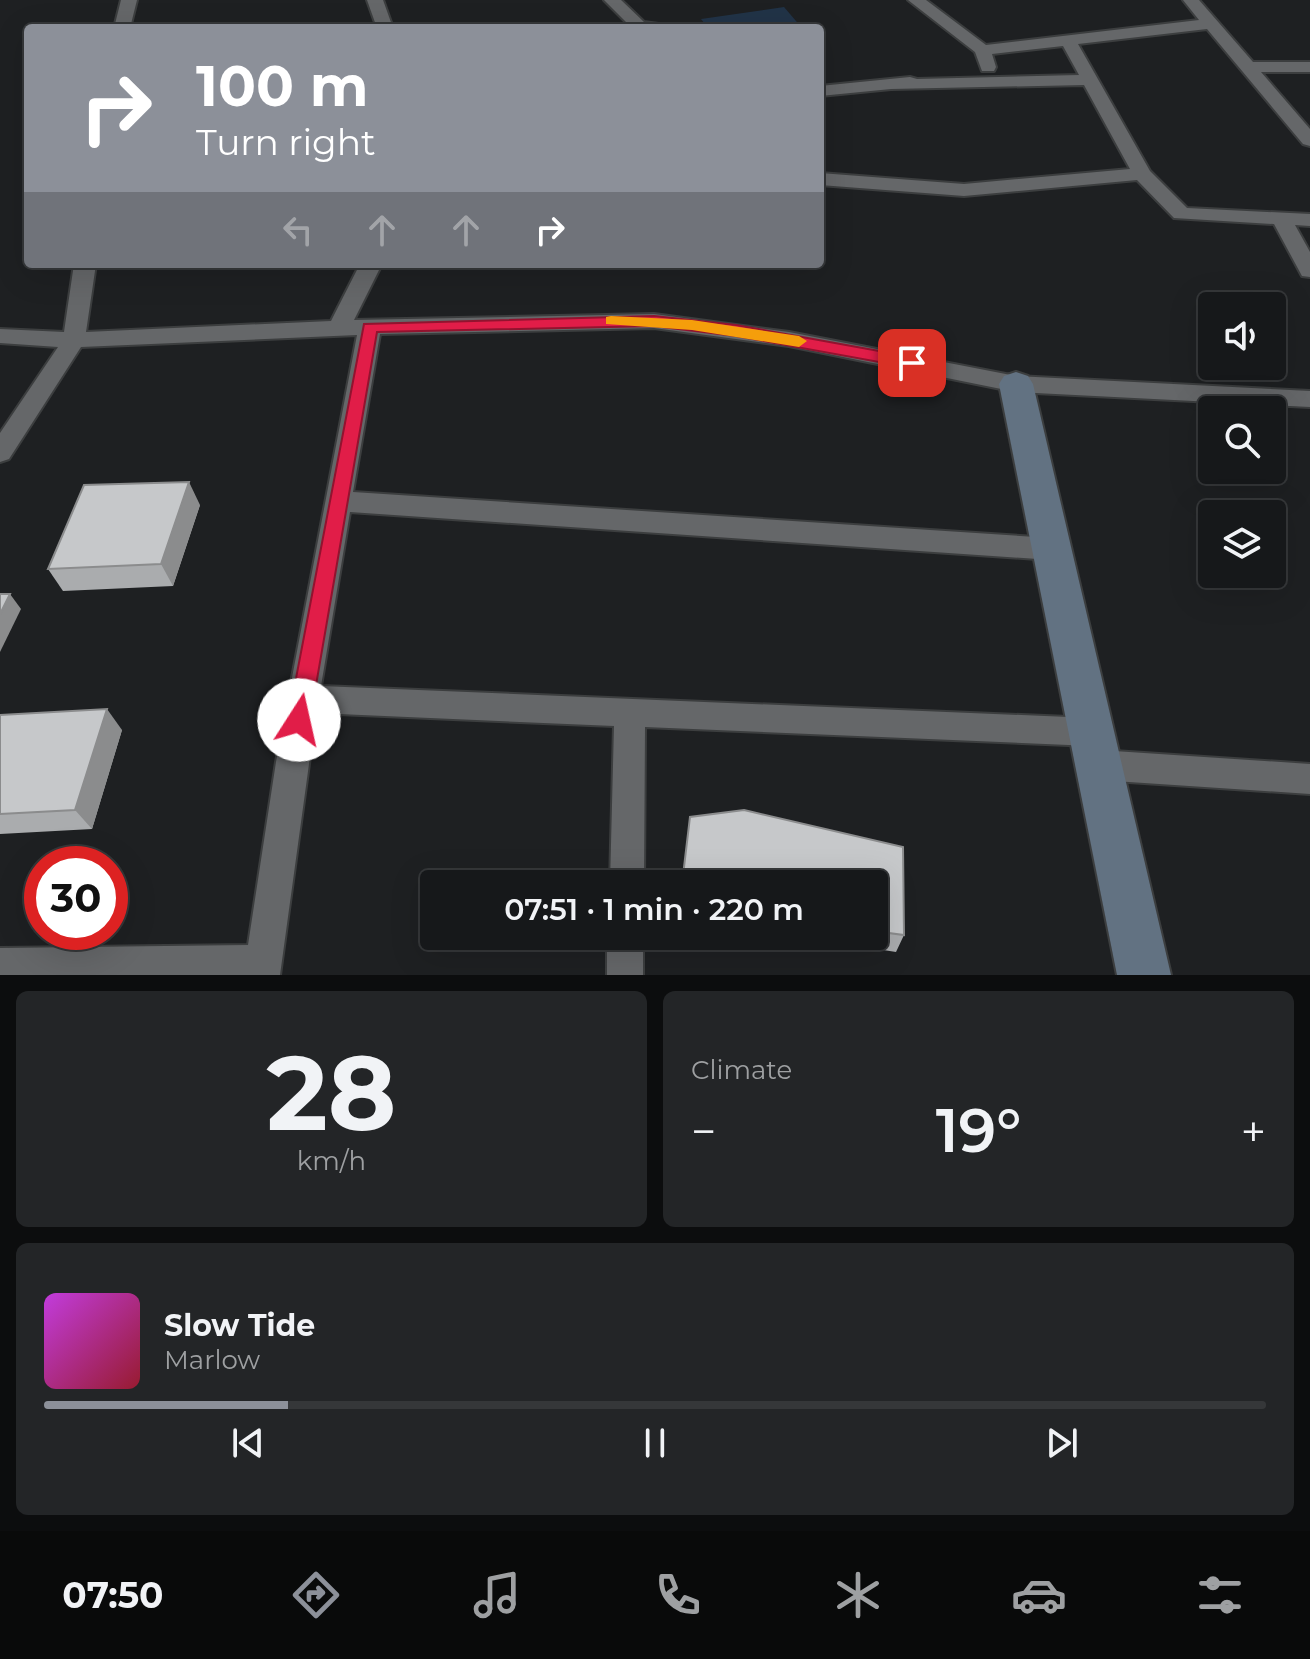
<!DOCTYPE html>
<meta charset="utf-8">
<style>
body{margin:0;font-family:Montserrat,sans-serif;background:#232527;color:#f1f3f6;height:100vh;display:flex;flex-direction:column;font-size:30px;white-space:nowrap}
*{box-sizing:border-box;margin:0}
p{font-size:26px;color:#9ea0a2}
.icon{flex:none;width:44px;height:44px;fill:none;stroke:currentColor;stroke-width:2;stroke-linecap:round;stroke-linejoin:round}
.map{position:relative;height:975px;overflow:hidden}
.panel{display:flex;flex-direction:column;gap:16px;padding:16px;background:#0c0d0e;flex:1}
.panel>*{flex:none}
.guide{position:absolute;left:24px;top:24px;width:800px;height:244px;border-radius:8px;box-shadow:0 8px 32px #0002,0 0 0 2px #353739;background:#8c9099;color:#fff;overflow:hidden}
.fabs{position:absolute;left:1198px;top:292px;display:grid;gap:16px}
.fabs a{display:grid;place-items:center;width:88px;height:88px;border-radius:8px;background:#16181a;box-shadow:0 8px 32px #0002,0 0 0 2px #353739;font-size:40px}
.speed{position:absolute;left:24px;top:846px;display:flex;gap:16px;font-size:40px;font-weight:700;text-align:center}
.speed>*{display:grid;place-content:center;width:104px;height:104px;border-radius:50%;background:#16181a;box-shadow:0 8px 32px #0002,0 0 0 2px #353739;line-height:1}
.speed .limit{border:12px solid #d22;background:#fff;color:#111}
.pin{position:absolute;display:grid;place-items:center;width:68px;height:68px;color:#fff;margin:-34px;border-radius:16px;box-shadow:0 4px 12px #0006}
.me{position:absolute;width:88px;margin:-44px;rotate:10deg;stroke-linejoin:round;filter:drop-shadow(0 0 6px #0008)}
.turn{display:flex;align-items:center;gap:28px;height:168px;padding:0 40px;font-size:36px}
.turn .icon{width:104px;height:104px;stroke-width:2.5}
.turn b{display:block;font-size:56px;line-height:68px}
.lanes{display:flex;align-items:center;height:76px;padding:0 40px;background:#0003;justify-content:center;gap:40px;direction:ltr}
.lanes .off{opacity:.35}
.big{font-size:60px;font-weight:600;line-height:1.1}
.panel .widget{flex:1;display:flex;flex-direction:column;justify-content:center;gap:12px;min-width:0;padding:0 28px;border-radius:12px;background:#232527}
.panel .dial{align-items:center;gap:0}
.dial b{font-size:104px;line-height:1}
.song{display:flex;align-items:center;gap:24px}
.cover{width:96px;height:96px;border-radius:12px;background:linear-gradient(135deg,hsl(290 70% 55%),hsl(350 70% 35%))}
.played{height:8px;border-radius:4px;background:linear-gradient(90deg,#8c9099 20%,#353739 20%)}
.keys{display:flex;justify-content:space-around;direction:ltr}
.heat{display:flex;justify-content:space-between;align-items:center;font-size:44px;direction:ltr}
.panel .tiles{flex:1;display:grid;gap:16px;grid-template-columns:1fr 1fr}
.widget:last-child{grid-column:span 2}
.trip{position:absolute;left:420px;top:870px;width:468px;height:80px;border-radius:8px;background:#16181a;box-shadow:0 8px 32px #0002,0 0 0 2px #353739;font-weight:600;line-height:80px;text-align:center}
.tabs{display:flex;height:128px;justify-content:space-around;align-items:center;background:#090a0a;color:#9ea0a2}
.tabs .icon{width:56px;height:56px}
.tabs .on{color:#8c9099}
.tabs b{font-size:36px;color:#f1f3f6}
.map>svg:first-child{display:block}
</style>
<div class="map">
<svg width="1310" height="975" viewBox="0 0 1310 975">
<rect width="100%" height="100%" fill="#1e2022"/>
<polygon fill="#213347" points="784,7 802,28 708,28 701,19"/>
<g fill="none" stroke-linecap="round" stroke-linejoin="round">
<g stroke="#3c3e3f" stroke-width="4">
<g id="street">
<polygon points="121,0 137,0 130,28 114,28"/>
<polygon points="367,0 383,0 393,28 377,28"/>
<polygon points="604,0 621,0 644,22 666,25 668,28 632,28"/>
<polygon points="908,0 926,0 986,45 1199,20 1183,0 1199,0 1253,62 1310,62 1310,72 1261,72 1310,129 1310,146 1303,144 1207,29 1078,44 1150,171 1187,208 1310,214 1310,226 1295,225 1310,252 1310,277 1302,276 1274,224 1174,218 1137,180 964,196 820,185 820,173 964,184 1130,169 1084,85 891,89 820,96 820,86 910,77 917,79 1079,75 1063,46 992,54 996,67 994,71 982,71 975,52"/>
<polygon points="74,264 96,264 86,332 331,321 360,264 382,264 354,320 654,314 789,332 1016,376 1310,391 1310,407 1016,392 789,346 654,328 380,334 353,492 1052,538 1062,541 1066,549 1062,557 1052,560 350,512 321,686 1092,718 1103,722 1108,732 1103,742 1092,746 645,727 644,884 610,884 614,726 316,713 280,975 0,975 0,948 248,945 276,762 357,335 81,347 9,459 0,462 0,433 58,347 0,343 0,329 64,332"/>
<polygon points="1099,750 1310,764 1310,794 1099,780 1088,775 1083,765 1088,755"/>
<rect x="607" y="936" width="36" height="39"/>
</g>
</g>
<g stroke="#3c3e3f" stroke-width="4">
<polygon id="secondary" points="1016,372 1028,376 1033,384 1171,975 1117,975 999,384 1004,376"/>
</g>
<use href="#street" fill="#656769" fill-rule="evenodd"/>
<use href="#secondary" fill="#627282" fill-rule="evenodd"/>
</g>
<g fill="#aaacae">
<polygon points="200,505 173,586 63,591 48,569"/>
<polygon points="0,715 122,730 92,829 0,834"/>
<polygon points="874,884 904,935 896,952 794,936 874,936"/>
</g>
<g fill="#8b8c8d">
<polygon points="189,482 200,505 173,586 161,564"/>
<polygon points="10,594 21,609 0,652 0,614"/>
<polygon points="107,709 122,730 92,829 75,810"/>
</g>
<g fill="#c6c8ca" stroke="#8b8c8d" stroke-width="2">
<polygon points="189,482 161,564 48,569 84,485"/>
<polygon points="0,594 10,594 0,614"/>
<polygon points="107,709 75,810 0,814 0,715"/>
<polygon points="744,810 903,847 904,935 874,931 874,884 682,884 690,817"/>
</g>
<polygon fill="#e11d48" stroke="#92132f" stroke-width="2" points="654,316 736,325 912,357 920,363 912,368 736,336 654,326 377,332 310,720 307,727 299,729 292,727 288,720 364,324"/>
<polygon fill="#f59e0b" points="611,316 692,320 799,336 807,341 799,347 692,330 606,324 606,317"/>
</svg>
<div class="fabs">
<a><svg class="icon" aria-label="sound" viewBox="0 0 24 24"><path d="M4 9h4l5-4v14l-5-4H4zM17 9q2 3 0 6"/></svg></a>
<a><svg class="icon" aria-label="search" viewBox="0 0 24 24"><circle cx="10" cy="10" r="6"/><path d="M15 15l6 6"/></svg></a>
<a><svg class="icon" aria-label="layers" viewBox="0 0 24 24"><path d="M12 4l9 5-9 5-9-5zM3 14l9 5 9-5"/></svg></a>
</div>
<div class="speed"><div class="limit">30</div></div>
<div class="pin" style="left:912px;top:363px;background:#d93025"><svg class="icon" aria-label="arrive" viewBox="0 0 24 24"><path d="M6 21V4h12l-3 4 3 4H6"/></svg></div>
<svg class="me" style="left:299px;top:720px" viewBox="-20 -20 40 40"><circle r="19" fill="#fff"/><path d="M0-13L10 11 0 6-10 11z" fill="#e11d48"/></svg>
<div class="trip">07:51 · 1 min · 220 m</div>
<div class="guide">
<div class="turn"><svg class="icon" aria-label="right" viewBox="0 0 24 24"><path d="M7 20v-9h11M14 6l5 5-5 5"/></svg><div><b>100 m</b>Turn right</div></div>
<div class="lanes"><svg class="icon off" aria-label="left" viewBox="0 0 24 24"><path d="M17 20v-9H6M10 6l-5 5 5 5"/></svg><svg class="icon off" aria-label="ahead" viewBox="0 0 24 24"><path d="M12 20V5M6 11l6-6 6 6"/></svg><svg class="icon off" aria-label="ahead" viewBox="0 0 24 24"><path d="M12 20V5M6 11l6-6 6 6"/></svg><svg class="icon" aria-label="right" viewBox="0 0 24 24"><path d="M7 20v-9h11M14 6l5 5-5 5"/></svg></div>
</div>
</div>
<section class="panel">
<div class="tiles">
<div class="widget dial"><b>28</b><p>km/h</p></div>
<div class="widget"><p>Climate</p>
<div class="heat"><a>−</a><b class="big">19°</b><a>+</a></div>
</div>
<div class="widget">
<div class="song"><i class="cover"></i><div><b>Slow Tide</b><p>Marlow</p></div></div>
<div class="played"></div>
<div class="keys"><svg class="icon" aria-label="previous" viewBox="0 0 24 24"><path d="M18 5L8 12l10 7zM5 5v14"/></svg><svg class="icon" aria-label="pause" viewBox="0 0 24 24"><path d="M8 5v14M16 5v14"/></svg><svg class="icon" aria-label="next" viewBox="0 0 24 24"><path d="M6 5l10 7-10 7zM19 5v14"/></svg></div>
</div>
</div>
</section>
<nav class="tabs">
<b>07:50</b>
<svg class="icon on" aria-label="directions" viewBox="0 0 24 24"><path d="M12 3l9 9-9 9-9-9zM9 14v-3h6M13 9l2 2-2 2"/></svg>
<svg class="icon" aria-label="music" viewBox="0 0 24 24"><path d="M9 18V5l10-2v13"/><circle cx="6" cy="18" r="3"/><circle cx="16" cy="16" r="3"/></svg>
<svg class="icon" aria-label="phone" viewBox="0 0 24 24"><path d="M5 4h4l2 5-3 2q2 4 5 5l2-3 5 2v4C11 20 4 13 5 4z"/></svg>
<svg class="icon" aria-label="climate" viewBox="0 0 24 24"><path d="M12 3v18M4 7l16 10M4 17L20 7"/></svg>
<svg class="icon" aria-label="car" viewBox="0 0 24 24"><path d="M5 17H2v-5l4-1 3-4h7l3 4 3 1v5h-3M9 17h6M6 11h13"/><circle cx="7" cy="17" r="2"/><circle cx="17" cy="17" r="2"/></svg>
<svg class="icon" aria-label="filters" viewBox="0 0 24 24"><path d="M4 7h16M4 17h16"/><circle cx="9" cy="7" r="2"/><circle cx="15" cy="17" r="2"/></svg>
</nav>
